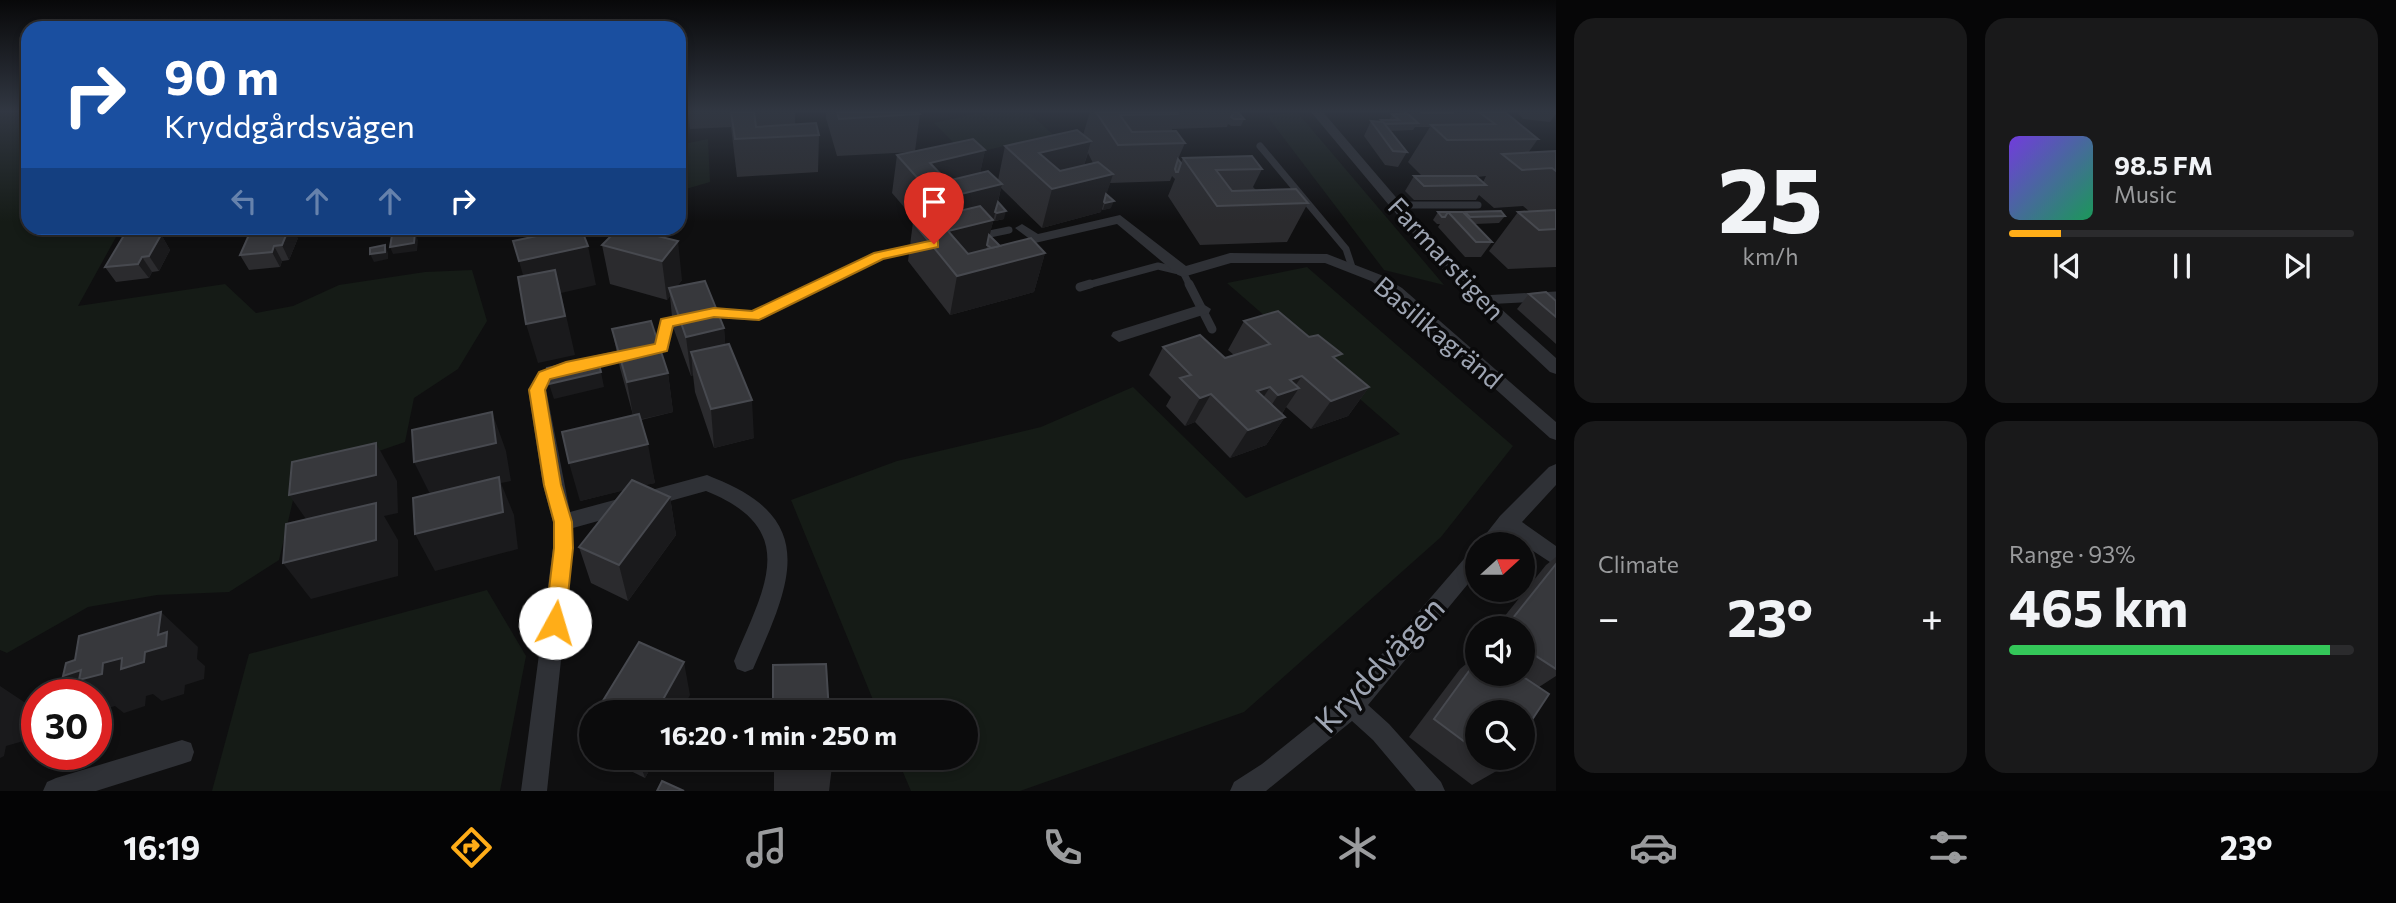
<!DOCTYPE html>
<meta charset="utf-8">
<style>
body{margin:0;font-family:Commissioner,sans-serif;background:#19191a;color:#f1f3f6;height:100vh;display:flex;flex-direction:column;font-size:26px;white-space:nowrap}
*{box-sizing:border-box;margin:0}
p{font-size:23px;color:#9a9b9d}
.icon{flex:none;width:38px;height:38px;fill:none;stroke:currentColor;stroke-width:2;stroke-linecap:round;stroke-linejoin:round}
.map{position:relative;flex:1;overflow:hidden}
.panel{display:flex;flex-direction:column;gap:18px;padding:18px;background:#060607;width:840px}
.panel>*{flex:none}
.top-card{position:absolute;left:21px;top:21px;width:665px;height:214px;border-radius:21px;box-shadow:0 4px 10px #0003,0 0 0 2px #2b2b2d;background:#1a4fa0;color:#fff;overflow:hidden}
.needle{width:46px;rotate:69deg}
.controls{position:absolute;left:1465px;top:532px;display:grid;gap:14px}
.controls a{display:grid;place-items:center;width:70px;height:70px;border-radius:50%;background:#0b0b0c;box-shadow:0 4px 10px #0003,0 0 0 2px #2b2b2d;font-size:35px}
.speed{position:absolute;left:21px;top:679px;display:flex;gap:14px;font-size:35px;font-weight:700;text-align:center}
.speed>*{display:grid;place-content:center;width:91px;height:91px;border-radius:50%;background:#0b0b0c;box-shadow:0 4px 10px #0003,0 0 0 2px #2b2b2d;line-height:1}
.speed .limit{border:10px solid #d22;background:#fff;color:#111}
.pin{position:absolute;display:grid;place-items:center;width:60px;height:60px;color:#fff;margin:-72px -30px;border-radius:50% 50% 50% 0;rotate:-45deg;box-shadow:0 0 7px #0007}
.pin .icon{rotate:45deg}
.me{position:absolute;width:77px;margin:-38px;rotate:6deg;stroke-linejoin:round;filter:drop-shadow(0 0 5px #0008)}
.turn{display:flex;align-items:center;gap:24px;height:147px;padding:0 28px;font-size:32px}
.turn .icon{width:91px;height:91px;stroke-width:2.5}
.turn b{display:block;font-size:49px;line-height:60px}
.lanes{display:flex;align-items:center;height:66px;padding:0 28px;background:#0003;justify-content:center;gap:35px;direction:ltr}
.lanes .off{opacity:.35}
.big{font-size:52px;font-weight:700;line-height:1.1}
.panel .tile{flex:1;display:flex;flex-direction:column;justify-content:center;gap:10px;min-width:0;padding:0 24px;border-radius:21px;background:#19191a}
.panel .dial{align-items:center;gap:0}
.dial b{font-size:91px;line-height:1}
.song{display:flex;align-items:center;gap:21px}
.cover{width:84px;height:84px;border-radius:10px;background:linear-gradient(135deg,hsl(260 70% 55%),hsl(150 70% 35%))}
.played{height:7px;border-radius:4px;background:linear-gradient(90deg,#ffad18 15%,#2b2b2d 15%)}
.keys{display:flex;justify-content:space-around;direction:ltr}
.heat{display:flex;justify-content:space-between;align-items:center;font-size:38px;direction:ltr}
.charge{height:10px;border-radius:5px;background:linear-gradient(90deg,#34c759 93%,#2b2b2d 0)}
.panel .tiles{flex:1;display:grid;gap:18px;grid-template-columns:repeat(2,1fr)}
.trip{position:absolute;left:579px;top:700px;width:399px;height:70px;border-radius:35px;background:#0b0b0c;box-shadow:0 4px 10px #0003,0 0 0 2px #2b2b2d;font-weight:700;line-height:70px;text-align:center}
.dock{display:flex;height:112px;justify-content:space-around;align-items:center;background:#040405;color:#9a9b9d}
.dock .icon{width:49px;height:49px}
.dock .selected{color:#ffad18}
.dock b{font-size:32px;color:#f1f3f6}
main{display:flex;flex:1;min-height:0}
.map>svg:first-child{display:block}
</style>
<main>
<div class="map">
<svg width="1556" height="791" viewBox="0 0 1556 791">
<rect width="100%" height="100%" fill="#0f0f10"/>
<g fill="#151b16">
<polygon points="0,112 28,112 28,228 121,228 78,306 225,284 256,313 293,306 339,285 425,272 472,270 487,321 458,369 414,398 405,442 298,479 279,560 229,592 157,595 88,607 7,653 0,650"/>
<polygon points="980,112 1028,112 1059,140 1017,148 1013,144 966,155 934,123 979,113 993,126"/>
<polygon points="1297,112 1444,285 1384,270 1267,116"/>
<polygon points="708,139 710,182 679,191 679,145"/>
<polygon points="1307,267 1513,446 1441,537 1244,712 1020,791 911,791 897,758 966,758 966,712 878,712 791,500 897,461 1041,427 1133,387 1246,498 1400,434 1227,283"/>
<polygon points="487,590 526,656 500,791 212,791 249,654"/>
</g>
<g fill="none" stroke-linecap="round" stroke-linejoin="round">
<g stroke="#2f3136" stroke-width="7">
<polyline points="1260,146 1346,249 1352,267"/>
<polyline points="1394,205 1478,205"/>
<polyline points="980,236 1009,230"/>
<polyline points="816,286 879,256 921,247"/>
<polyline points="1084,286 1158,266 1183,272 1190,286"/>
</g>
<g stroke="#2f3136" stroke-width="9">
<polyline points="1189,284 1212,329"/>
<polyline points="1080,287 1090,284"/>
<polyline points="1482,300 1556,296"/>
<polyline points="709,313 754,316 820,284"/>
<polyline points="661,347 666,323 681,319"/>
</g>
<g fill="#2f3136" fill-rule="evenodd">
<polygon points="1311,112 1323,112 1460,272 1556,358 1556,374 1550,372 1450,278"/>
<polygon points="1120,215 1186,266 1230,253 1327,254 1381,275 1402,288 1556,422 1556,440 1550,438 1392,296 1371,281 1325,263 1231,263 1183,277 1178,275 1117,224 1035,243 1015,228 1022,224 1038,234"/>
<polygon points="1203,304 1211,309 1209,313 1119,342 1111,336 1113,332"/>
<path d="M661,341L667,343L669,347L667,351C638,359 561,364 546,389L570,512L707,475L714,478C822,520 789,586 753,669L745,672L737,669L734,661C762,591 804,530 706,491L573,528V548L547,791H521L553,548V522L543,485L528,389L539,372L561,363Z"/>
<polygon points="1556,464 1556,485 1522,522 1556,546 1556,566 1509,535 1501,544 1478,544 1500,516 1549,467"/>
<polygon points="1477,549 1477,573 1368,705 1389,724 1441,782 1445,791 1416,791 1373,740 1352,721 1266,791 1230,791 1234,782 1262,764 1344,698 1470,552"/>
<polygon points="182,740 191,743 194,752 191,761 182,764 96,791 43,791 47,782 56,778"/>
</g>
</g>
<g fill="#2b2b2e" fill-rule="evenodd">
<polygon points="688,112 795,112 795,124 819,135 818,172 737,177 731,127 690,129"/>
<path d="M826,112H918L920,114L915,151L985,150L980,173L998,180L1005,146L1083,135L1090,112H1238L1244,119L1241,126H1231L1228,124L1227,127L1172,129V131L1185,143L1178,159L1181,163L1183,158L1262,169L1253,187L1256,190L1308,203L1287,242L1200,245L1168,196L1175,179L1172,176L1170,181L1110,183L1106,194L1111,208L1103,210L1101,209V212L1042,228L1001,188L998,202L1004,219L995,221L994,219L989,235L1000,246L1045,253L1034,292L950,315L908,261L913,222L916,221L892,193L897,155L914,152L837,156L826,118ZM1088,153L1093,163L1084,165Z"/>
<path d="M1411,112H1505L1538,139L1528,153L1556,151V267L1508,269L1489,251L1518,212H1530L1523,206L1494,208L1479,195L1476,200H1414L1405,191L1414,176H1422L1408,162L1430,127H1415L1413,130L1390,131L1407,152L1398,167L1385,165L1364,136L1371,121L1380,122L1381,120H1389L1392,114L1409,115ZM1486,176L1483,182L1477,177Z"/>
<polygon points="1517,112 1556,112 1556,114 1550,122 1523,119"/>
<polygon points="1438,212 1464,213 1465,212 1505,216 1499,223 1475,224 1492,242 1481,257 1465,257 1438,227 1440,224 1437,224 1433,220"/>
<polygon points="163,228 188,228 184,231"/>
<polygon points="625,228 682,280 677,286 724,328 725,345 754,438 714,448 695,392 693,375 691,376 673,327 670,296 667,300 610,284 602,245"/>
<polygon points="158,229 170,250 159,271 152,272 149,278 116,282 105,267"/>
<polygon points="298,238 289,260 282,261 280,267 249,270 240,255"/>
<polygon points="1529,294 1556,301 1556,344 1517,309"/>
<polygon points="1244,321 1337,361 1369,387 1348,416 1311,429 1286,407 1282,414 1285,417 1266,445 1230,458 1195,422 1185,426 1166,406 1171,397 1149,375 1163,347 1225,358 1234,355 1228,350"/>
<polygon points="612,329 668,373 673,412 641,420 655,483 643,485 670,497 676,535 628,601 591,583 579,547 624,490 580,501 633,415 620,368"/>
<polygon points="1556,557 1556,676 1539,687 1477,712 1477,758 1507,758 1500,769 1472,785 1409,737 1460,669 1477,655 1477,674 1522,674 1522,628 1495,628 1546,565"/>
<polygon points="604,758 656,758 645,778"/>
<polygon points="774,758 832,766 829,791 774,791"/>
</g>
<g fill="#1a1a1c">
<polygon points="1091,141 1080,179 1049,186 1039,153"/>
<polygon points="985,150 977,188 935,198 930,163"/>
<polygon points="1113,174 1101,212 1042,228 1052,189"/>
<polygon points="1002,184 984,259 950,267 931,238 937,200"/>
<polygon points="1114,201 1111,208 1103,210 1105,203"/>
<polygon points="1006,211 1004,219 995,221 997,213"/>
<polygon points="285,228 292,228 298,238 289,260 282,245"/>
<polygon points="348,228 392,228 392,229 352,237"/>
<polygon points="158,229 170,250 159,271 149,256 154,235"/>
<polygon points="415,232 418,240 417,251 393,254 390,247"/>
<polygon points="678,241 682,280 671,295 669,288 670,296 667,300 662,261"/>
<polygon points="385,245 388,253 388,259 374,262 370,254"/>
<polygon points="274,246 282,261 280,267 272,252"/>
<polygon points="588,246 596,285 561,293 575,355 538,363 526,324 530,300 519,261"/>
<polygon points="1045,253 1034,292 950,315 957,276"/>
<polygon points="142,257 152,272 149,278 138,264"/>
<polygon points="724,328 727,368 691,352 693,375 691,376 686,337"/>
<polygon points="601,372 604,387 554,399 549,384"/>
<polygon points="668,373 673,412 634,421 627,382"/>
<polygon points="1302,376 1293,389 1299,388 1280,416 1260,423 1278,395 1290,380"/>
<polygon points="1270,387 1252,415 1257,391"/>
<polygon points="1369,387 1348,416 1311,429 1331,401"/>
<polygon points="1211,394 1195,422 1185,426 1200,398"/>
<polygon points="752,400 754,438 714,448 711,409"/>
<polygon points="492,412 506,451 511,481 501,483 514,515 518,549 435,571 415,534 433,500 414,462"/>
<polygon points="1285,417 1266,445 1230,458 1248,430"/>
<polygon points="376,443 397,481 398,513 384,516 398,540 398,576 311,599 283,563 316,533 289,495"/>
<polygon points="648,444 655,483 580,501 569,463"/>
<polygon points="670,497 676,535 628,601 619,565"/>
<polygon points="161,612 198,647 197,659 205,666 204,679 185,685 184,694 162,701 153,694 146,696 145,706 124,713 115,706 108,708 96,699 96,695 90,695 63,676 145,652 158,635"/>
<polygon points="684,662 690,695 681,712 656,712"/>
<polygon points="0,686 27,704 23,721 31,725 27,740 6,746 4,756 0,758"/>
<polygon points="638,758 656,758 645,778"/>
</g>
<g fill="#37383c" stroke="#47494f" stroke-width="2">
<polygon points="731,112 754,112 756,127 816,123 819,135 735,139"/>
<polygon points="837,112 918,112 920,114 839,119"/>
<polygon points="1096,112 1177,112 1178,114 1120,115 1132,132 1176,131 1185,143 1118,145"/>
<polygon points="1234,112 1238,112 1244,119 1234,119 1231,117"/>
<polygon points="1420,112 1453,112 1452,113 1422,113"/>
<polygon points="1479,112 1505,112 1538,139 1447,140 1431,125 1495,124"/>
<polygon points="1407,113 1418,123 1385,124 1381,120 1399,120 1392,114"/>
<polygon points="1371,121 1383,122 1407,152 1393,151"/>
<polygon points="1077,130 1091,141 1039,153 1060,171 1098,162 1113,174 1052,189 1005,146"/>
<polygon points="973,139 985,150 930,163 947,181 988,171 1002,184 937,200 897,155"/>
<polygon points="1556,151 1556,171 1552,168 1522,170 1502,154"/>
<polygon points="1252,156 1262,169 1216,170 1232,191 1296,189 1308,203 1217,206 1183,158"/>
<polygon points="1178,159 1181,163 1178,172 1176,172 1175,169"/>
<polygon points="1414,176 1476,176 1486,185 1424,186"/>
<polygon points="1106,194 1114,201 1105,203 1104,202"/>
<polygon points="998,202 1006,211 997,213 995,212"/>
<polygon points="980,206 993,220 948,231 968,254 1031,238 1045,253 957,276 913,222"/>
<polygon points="1556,210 1556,229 1539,230 1518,212"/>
<polygon points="1501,211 1505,216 1470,217 1465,212"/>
<polygon points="1438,212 1454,212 1448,212 1445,217 1442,217"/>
<polygon points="1448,212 1463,212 1492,242 1476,242"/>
<polygon points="252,228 289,228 282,245 274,246 272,252 240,255"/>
<polygon points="575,228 581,228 588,246 519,261 513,241"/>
<polygon points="619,228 625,228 678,241 662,261 602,245"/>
<polygon points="158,229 154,235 161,235 149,256 142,257 138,264 105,267 126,232"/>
<polygon points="415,232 414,243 390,247 392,235"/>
<polygon points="989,235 1000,246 991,248 987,245"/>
<polygon points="385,245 385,252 370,254 370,248"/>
<polygon points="555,270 565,316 526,324 518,277"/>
<polygon points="705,281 724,328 686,337 669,288"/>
<polygon points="1546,292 1556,301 1556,317 1529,294"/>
<polygon points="1278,311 1309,337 1318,335 1342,354 1333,357 1369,387 1331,401 1302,376 1290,380 1299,388 1278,395 1270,387 1257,391 1285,417 1248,430 1211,394 1200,398 1180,378 1191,375 1163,347 1200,335 1225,358 1270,344 1244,321"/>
<polygon points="651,321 668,373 627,382 612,329"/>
<polygon points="729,344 752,400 711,409 691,352"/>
<polygon points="597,357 601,372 549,384 547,368"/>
<polygon points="492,412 496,443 414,462 412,430"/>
<polygon points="639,414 648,444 569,463 562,432"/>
<polygon points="376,443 376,475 289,495 292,462"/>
<polygon points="499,477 503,512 415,534 413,498"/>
<polygon points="632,480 670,497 619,565 579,547"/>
<polygon points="376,503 376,540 283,563 286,524"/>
<polygon points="1556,564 1556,669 1522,647 1522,628 1505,628"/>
<polygon points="161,612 158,635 167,632 166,646 145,652 144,662 121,669 122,658 103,663 102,674 79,680 81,670 63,676 66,663 75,660 79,636"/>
<polygon points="639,642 684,662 656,712 596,712"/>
<polygon points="1477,660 1477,674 1519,674 1549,694 1522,735 1522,712 1477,712 1477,751 1434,719"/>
<polygon points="826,664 829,712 773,712 773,665"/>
<polygon points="774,758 832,758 832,766 774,767"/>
<polygon points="1486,758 1507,758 1500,769"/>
<polygon points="662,781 684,791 657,791"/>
</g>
<linearGradient id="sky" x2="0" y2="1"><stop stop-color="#080809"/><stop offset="0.5" stop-color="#313742"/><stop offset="1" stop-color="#313742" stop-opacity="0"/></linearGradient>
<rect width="1556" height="222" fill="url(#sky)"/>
<polygon fill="#ffad18" stroke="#a67010" stroke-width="2" points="934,240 938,241 938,247 883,259 759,320 714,317 673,326 667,351 550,379 545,390 561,485 572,522 573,548 565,623 562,629 555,632 548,629 545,623 554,548 554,522 544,485 529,390 539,372 566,362 655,344 661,319 714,308 752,311 874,253"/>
<g text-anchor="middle" stroke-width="7" stroke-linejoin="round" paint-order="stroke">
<g font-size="26" fill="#9ea5b3" stroke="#0a0a0b">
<text transform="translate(1446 259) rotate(47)" y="9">Farmarstigen</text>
<text transform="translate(1438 333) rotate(40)" y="9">Basilikagränd</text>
</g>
<g font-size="32" fill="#9ea5b3" stroke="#0a0a0b">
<text transform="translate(1380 665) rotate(-47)" y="11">Kryddvägen</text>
</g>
</g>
</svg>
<div class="controls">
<a><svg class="needle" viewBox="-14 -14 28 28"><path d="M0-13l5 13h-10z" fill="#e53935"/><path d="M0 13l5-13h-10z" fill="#9a9b9d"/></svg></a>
<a><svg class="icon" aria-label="sound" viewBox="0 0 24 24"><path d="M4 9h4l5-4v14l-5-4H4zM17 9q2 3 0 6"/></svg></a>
<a><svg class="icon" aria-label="search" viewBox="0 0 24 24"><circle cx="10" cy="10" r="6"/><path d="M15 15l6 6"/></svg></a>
</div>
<div class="speed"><div class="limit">30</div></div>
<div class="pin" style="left:934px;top:244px;background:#d93025"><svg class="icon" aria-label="arrive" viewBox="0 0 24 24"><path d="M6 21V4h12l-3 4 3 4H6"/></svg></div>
<svg class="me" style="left:555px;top:623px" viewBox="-20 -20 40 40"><circle r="19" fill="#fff"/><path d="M0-13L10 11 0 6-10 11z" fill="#ffad18"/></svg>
<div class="trip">16:20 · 1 min · 250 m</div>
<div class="top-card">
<div class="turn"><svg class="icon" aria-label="right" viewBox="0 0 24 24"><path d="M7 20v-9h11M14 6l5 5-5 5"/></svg><div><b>90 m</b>Kryddgårdsvägen</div></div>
<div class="lanes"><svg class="icon off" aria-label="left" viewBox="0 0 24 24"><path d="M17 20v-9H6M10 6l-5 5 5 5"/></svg><svg class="icon off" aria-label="ahead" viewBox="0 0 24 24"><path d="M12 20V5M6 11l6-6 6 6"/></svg><svg class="icon off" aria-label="ahead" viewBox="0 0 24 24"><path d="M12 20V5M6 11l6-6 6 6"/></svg><svg class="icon" aria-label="right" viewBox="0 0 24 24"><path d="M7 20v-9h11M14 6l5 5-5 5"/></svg></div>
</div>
</div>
<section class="panel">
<div class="tiles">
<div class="tile dial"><b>25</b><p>km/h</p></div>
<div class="tile">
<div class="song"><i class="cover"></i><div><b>98.5 FM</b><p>Music</p></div></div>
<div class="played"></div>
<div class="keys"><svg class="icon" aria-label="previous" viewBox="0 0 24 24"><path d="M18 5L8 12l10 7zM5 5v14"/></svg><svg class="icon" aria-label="pause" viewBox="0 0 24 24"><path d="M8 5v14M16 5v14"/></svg><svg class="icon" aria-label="next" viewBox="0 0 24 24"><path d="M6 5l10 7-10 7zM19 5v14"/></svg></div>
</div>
<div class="tile"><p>Climate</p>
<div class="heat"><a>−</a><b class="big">23°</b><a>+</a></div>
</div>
<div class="tile"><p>Range · 93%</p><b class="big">465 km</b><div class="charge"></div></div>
</div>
</section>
</main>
<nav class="dock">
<b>16:19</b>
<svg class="icon selected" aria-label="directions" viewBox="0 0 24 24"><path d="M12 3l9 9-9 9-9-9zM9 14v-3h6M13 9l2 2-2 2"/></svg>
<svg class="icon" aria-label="music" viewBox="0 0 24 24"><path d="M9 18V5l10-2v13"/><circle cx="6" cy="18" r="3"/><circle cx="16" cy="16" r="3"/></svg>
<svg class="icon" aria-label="phone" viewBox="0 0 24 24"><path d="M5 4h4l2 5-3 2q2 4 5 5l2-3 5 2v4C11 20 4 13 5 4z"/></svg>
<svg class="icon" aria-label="climate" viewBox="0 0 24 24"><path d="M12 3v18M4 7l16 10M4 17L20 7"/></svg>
<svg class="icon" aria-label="car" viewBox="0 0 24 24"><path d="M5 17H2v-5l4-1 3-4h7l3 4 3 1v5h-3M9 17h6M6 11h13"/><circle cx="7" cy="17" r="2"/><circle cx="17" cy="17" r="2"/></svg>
<svg class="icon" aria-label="filters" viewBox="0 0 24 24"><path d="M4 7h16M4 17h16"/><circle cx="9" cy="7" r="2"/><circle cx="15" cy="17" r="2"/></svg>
<b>23°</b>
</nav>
